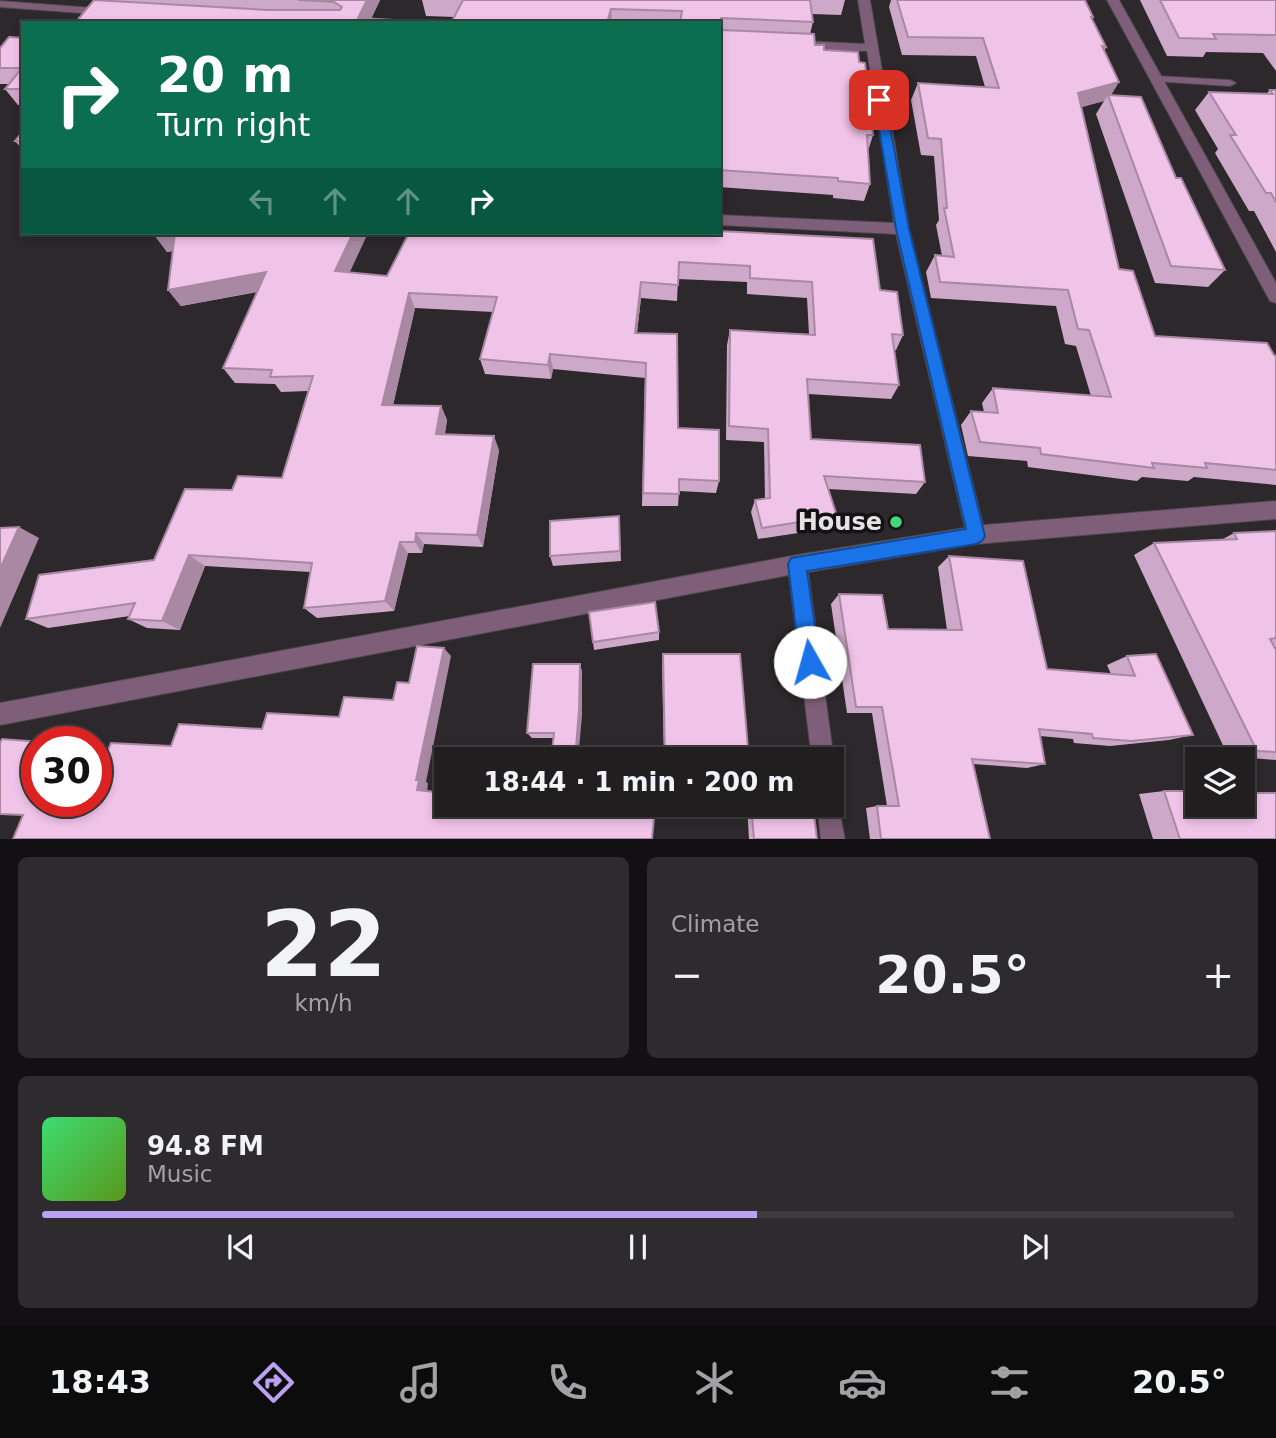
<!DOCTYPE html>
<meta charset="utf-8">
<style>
body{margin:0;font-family:"DejaVu Sans",sans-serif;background:#2d2b2d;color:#f1f3f6;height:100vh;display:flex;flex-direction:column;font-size:26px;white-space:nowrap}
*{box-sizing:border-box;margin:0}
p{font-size:23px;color:#a2a2a5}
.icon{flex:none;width:38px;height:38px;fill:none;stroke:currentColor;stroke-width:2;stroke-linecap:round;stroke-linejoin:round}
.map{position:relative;height:839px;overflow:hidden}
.panel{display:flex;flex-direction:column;gap:18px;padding:18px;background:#121012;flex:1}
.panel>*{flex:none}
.guide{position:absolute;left:21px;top:21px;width:700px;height:214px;border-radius:0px;box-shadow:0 4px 10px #0003,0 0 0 2px #3e3c3e;background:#0b6e4f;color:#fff;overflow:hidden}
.fabs{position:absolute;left:1185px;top:747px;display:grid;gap:14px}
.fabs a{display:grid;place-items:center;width:70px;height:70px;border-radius:0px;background:#211e20;box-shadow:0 4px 10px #0003,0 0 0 2px #3e3c3e;font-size:35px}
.speed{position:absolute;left:21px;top:726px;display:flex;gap:14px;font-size:35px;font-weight:700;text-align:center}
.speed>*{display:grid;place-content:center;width:91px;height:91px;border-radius:50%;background:#211e20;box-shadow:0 4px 10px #0003,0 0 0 2px #3e3c3e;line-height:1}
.speed .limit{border:10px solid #d22;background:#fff;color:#111}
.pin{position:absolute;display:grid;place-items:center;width:60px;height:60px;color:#fff;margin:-30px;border-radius:14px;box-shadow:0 4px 10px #0006}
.me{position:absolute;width:77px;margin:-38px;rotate:353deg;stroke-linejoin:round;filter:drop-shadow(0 0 5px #0008)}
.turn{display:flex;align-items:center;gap:24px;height:147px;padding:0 21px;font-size:32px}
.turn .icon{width:91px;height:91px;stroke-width:2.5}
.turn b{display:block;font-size:49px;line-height:60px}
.lanes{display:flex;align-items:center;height:66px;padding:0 21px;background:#0003;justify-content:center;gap:35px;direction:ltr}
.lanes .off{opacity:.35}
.big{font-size:52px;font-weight:700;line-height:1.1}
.panel .card{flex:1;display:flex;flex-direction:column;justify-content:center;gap:10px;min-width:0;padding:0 24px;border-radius:10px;background:#2d2b2d}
.panel .dial{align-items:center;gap:0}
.dial b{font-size:91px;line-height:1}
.song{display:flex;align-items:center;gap:21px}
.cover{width:84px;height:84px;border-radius:10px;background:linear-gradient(135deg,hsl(140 70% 55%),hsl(90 70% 35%))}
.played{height:7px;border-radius:4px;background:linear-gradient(90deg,#bca0f2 60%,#3e3c3e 60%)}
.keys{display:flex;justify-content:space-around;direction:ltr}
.heat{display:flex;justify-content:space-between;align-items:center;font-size:38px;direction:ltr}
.panel .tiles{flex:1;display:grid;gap:18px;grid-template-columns:1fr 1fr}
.card:last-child{grid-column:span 2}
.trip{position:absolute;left:434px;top:747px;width:410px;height:70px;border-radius:0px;background:#211e20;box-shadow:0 4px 10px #0003,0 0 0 2px #3e3c3e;font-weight:700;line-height:70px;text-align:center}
.tab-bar{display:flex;height:112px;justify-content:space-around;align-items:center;background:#0d0c0d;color:#a2a2a5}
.tab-bar .icon{width:49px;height:49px}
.tab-bar .on{color:#bca0f2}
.tab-bar b{font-size:32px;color:#f1f3f6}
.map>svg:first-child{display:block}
</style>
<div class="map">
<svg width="1276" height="840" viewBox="0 0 1276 840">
<rect width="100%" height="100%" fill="#2c282b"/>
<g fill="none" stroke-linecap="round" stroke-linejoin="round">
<g stroke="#4a4649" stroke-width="2">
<polygon id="lane" points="1156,76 1230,80 1236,83 1230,86 1152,81 1152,77"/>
</g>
<g stroke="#4a4649" stroke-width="2">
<g id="street">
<polygon points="858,0 870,0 909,229 983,525 1276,501 1276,519 976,544 808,572 834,760 831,768 831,760 812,760 789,575 0,725 0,703 797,555 965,528 896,234 719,225 719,215 894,223 867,51 803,49 797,45 803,41 865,44"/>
<polygon points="1107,0 1119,0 1276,283 1276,303 1270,301"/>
<polygon points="0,1 108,9 114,12 108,15 0,7"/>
<polygon points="831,794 837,797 845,840 821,840 817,805 831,805"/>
</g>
</g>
<use href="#lane" fill="#7e5e79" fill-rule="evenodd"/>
<use href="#street" fill="#7e5e79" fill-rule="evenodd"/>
</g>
<g fill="#cea8c8">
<polygon points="111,0 380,0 371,19 392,20 392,23 75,23 111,1"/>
<polygon points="422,0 845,0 841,15 812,14 813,22 810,34 815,45 824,50 859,62 873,135 868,151 870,184 864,201 833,198 833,195 719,187 719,23 451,23 454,17 426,16"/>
<polygon points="891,0 1085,0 1093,17 1092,19 1106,47 1104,51 1111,95 1176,178 1225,270 1208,287 1155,283 1096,114 1104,101 1081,107 1119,269 1155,336 1276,356 1276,485 1194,477 1188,481 1142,477 1137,481 1028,467 1027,461 968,456 961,425 971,411 984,412 982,403 993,388 1091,396 1076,346 1065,344 1056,306 931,298 926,272 935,255 942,256 936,225 939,220 934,156 921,155 911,100 918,83 985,87 976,56 902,55 889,7"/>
<polygon points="1140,0 1276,0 1276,71 1263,53 1206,52 1203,57 1167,56"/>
<polygon points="23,38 23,105 18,105 5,89 10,84 0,84 0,68"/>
<polygon points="1270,90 1276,90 1276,252 1254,211 1249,211 1215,153 1218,149 1195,110 1209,92 1266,94"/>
<polygon points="23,131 23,150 15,141"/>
<polygon points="154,233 350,272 387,276 719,233 880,290 903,335 896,350 894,350 899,385 891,399 808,394 811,439 925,482 916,494 828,489 837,516 831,528 758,539 751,512 755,500 765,499 764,442 726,440 727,345 730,330 809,334 807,298 747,294 747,282 678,279 677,301 641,298 637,333 678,428 719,481 716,493 679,491 678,506 642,506 645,378 553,369 551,379 485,374 480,359 493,312 415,308 393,405 441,406 447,420 445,434 499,450 483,547 424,544 422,553 408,553 394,611 317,618 304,608 311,572 205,566 180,630 147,628 128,619 130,616 48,628 26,619 154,560 232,490 282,478 308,391 281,392 275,384 235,383 223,368 257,292 181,306 168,290 173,251 167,252"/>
<polygon points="619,516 621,561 553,566 550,556"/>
<polygon points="1276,531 1276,647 1274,647 1276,650 1276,760 1228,756 1134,555 1154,543 1223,539 1234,533"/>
<polygon points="949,556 1047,669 1111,674 1107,665 1127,656 1193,735 1169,740 1110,746 1074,743 1073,739 1040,736 1045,764 1027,768 973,764 990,839 870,839 866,808 877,806 887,806 872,713 847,713 831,604 839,594 888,629 947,630 938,567"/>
<polygon points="659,632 659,640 594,650 593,642"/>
<polygon points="663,654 749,760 664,760 662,664"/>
<polygon points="580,664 582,672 582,716 553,738 532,738 527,733"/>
<polygon points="1164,791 1276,839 1153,839 1139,794"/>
<polygon points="747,805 813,805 817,839 749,839"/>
</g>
<g fill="#a888a2">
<polygon points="367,0 380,0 369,23 358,18"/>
<polygon points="611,9 612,23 607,23"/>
<polygon points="1119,82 1109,99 1108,95 1104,101 1068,111 1078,93"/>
<polygon points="169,233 176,233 187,248 167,252 154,235"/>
<polygon points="353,233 368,233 343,287 335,271"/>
<polygon points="266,272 276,288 181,306 168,290"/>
<polygon points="641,282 641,298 635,349 635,333"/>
<polygon points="409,293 415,308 390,419 382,405"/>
<polygon points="550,354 553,369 551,379 548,365"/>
<polygon points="441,406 447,420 442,447 436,434"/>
<polygon points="494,436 499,450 483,547 477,535"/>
<polygon points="19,527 39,538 0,628 0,569"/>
<polygon points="416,533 424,544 422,553 415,542"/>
<polygon points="400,542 408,553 394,611 385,601"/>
<polygon points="189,555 205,566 180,630 162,621"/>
<polygon points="444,648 451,656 426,782 428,783 427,793 417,790 416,780"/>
<polygon points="580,664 582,672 582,716 578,760 575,760"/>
<polygon points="37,753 37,769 30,768"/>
<polygon points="570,805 573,805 572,816 569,814"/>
</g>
<g fill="#f0c3e8" stroke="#a888a2" stroke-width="2">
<polygon points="94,0 267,10 340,10 342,7 334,2 298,0 367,0 358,18 392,20 390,23 75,23"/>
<polygon points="463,0 810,0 813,22 721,18 719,24 680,23 682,11 611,9 607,23 451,23"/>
<polygon points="897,0 1085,0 1093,17 1091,17 1106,47 1102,46 1119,82 1078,93 1119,269 1133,271 1155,336 1267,343 1274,355 1276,356 1276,470 1205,463 1207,468 1152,463 1154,468 1041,454 1040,448 980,442 971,411 998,413 993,388 1111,397 1089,330 1078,329 1068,290 940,282 935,255 954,257 944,208 947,208 941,139 928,138 918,83 999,88 983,38 908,37"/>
<polygon points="1160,0 1276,0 1276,35 1213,34 1216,39 1179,38"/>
<polygon points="719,29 721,30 814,34 815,45 824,45 824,50 858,52 859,62 865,63 873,135 867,135 870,184 838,181 838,178 719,170"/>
<polygon points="9,37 23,38 23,89 5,89 22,68 0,68 0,48"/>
<polygon points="1270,90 1276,90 1276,202 1271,193 1266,193 1230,135 1236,135 1209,92 1273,94"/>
<polygon points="1108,95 1141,97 1176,178 1181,178 1225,270 1171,266"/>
<polygon points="23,131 23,141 15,141"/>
<polygon points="719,231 873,239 880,290 897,292 903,335 892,334 899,385 807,379 811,439 920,445 925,482 824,476 837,516 762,528 755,500 770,498 768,429 729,426 730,330 815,335 812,282 750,278 750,266 679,262 678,285 641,282 635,333 677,334 678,428 719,430 719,481 679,479 679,494 643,493 646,363 550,354 548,365 480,359 497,297 409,293 382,405 441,406 436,434 494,436 477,535 416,533 415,542 400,542 385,601 304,608 312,563 189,555 162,621 128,619 135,603 26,619 39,575 154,560 185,489 232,490 238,476 282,478 313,376 270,377 272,370 223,368 266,272 168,290 175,233 353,233 335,271 387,276 409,233 719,233"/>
<polygon points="154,233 169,233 154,235"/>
<polygon points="619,516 620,551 550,556 550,521"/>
<polygon points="19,527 0,569 0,528"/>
<polygon points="1276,531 1276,638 1270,639 1276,650 1276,752 1257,751 1154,543 1237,539 1234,533"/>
<polygon points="949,556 1023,561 1047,669 1135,676 1127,656 1156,654 1193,735 1131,741 1093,738 1092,734 1039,729 1045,764 972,759 990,839 881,839 877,806 899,806 882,707 856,707 839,594 882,595 888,629 962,630"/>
<polygon points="655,602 659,632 593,642 589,612"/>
<polygon points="417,646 444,648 416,780 419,780 417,790 446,793 446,805 570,805 569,814 654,818 652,839 13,839 23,815 0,814 0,743 2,739 42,742 37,742 37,753 30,768 37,768 37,802 96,802 96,768 100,768 111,743 171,746 179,724 262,729 267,713 339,717 344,697 393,700 397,682 409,683"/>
<polygon points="663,654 740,654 749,760 665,760"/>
<polygon points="533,664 580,664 579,710 575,760 551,760 554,733 527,733"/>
<polygon points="1164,791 1197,791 1197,805 1242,805 1242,793 1276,793 1276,839 1180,839"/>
<polygon points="751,805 813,805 817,839 754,839"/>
</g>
<polygon fill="#1a73e8" stroke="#114b97" stroke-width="2" points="879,97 885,100 909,229 985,536 982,541 976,544 807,571 820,662 817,669 810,672 803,669 800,662 788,564 791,558 966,529 896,229 874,100"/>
<circle fill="#43d77b" stroke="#131113" stroke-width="2.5" cx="896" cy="522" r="7"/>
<g text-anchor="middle" stroke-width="7" stroke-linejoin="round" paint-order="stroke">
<g font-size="24" font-weight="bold" fill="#e5e2e4" stroke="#131113" text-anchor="end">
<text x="882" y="530">House</text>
</g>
</g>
</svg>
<div class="fabs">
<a><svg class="icon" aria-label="layers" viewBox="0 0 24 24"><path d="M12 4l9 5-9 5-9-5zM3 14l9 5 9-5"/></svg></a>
</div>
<div class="speed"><div class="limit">30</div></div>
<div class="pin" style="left:879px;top:100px;background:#d93025"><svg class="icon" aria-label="arrive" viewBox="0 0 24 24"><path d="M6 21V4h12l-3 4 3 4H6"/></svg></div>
<svg class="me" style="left:810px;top:662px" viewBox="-20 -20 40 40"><circle r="19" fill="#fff"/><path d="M0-13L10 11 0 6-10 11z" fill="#1a73e8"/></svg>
<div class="trip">18:44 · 1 min · 200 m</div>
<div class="guide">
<div class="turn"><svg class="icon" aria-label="right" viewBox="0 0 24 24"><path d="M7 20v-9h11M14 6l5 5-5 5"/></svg><div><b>20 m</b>Turn right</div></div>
<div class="lanes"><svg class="icon off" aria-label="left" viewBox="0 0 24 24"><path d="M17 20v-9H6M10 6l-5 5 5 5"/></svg><svg class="icon off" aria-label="ahead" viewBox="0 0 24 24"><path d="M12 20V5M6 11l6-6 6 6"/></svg><svg class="icon off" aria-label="ahead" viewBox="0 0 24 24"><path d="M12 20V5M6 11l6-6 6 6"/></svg><svg class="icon" aria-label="right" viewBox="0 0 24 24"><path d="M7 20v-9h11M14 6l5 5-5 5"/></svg></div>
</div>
</div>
<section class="panel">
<div class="tiles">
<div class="card dial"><b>22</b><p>km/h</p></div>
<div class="card"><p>Climate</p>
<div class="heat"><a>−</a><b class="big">20.5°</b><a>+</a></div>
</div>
<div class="card">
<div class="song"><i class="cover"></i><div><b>94.8 FM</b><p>Music</p></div></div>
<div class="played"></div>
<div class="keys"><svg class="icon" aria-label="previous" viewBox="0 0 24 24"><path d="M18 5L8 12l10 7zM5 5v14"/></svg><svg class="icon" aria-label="pause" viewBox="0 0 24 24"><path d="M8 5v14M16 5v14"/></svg><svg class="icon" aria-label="next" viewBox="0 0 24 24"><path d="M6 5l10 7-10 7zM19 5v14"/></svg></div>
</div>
</div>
</section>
<nav class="tab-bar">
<b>18:43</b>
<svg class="icon on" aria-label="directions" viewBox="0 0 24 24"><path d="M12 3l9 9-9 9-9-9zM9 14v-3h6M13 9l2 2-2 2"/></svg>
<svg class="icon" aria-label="music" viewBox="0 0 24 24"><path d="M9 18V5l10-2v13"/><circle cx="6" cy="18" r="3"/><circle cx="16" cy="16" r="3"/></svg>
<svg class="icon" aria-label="phone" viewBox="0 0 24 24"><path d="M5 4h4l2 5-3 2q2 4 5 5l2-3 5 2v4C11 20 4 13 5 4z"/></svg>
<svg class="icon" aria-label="climate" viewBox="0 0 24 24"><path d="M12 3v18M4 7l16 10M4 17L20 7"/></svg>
<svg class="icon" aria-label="car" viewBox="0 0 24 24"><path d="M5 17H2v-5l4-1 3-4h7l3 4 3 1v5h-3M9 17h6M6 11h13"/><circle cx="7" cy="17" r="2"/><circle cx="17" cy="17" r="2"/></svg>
<svg class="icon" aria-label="filters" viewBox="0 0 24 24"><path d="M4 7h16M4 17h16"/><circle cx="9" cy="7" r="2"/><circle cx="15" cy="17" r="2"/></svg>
<b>20.5°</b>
</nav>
